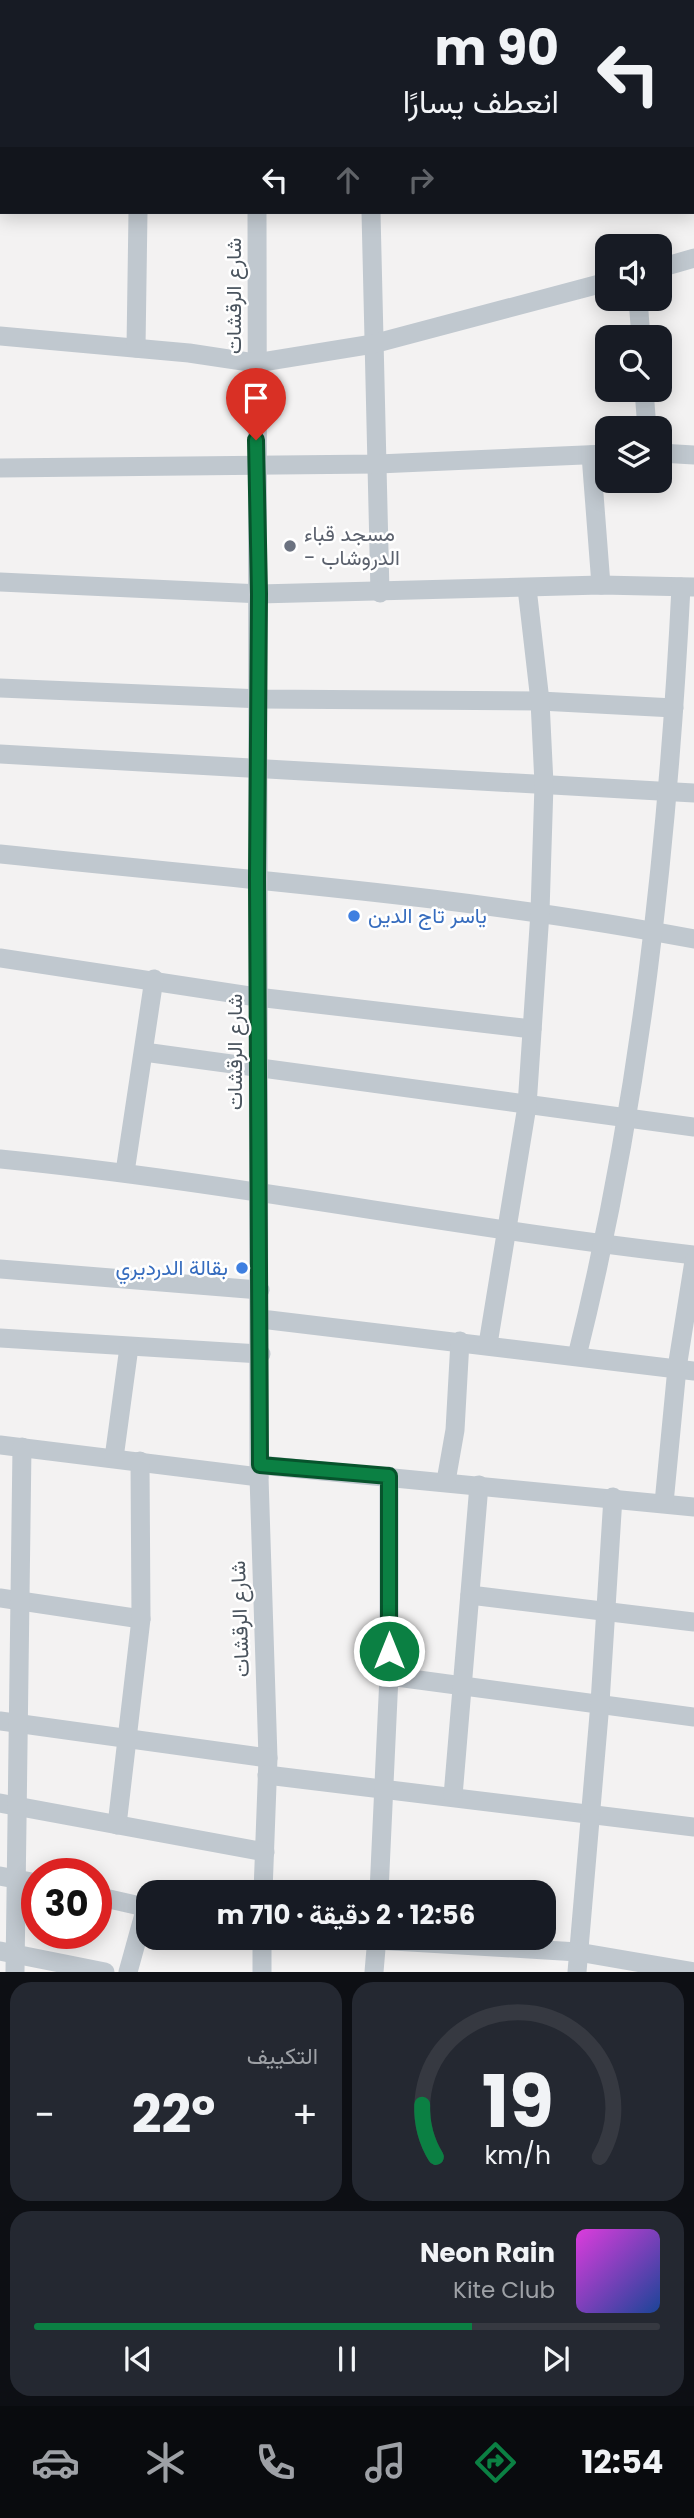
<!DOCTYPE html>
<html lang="ar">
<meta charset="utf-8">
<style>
body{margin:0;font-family:Poppins,Vazirmatn,sans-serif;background:#242831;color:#f1f3f6;direction:rtl;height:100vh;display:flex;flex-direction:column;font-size:26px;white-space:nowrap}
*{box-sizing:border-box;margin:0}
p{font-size:23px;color:#9ea1a6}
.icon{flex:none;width:38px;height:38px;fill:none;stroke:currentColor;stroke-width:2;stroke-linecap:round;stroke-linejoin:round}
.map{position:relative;height:1972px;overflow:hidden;direction:ltr}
.panel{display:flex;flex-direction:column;gap:10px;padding:10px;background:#0d0f14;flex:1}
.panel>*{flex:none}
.top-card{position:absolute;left:0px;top:0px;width:695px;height:214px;box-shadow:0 4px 18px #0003;direction:rtl;background:#171b24;color:#f1f3f6;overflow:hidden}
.fabs{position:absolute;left:595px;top:234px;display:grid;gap:14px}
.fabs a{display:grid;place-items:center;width:77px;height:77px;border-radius:14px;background:#171b24;box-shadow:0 4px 18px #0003;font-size:35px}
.speed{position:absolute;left:21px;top:1858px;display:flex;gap:14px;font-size:35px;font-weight:700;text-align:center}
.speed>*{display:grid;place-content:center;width:91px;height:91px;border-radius:50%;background:#171b24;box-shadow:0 4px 18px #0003;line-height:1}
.speed .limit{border:10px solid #d22;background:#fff;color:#111}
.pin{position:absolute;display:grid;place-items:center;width:60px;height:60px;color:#fff;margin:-72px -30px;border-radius:50% 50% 50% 0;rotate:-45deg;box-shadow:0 0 7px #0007}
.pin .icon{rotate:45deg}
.me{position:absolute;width:77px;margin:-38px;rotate:0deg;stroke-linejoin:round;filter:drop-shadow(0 0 5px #0008)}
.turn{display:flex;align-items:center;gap:24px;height:147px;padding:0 21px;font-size:32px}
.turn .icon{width:91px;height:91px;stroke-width:2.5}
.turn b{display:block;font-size:49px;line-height:60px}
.lanes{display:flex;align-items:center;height:66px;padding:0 21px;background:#0003;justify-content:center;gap:35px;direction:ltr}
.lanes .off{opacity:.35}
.big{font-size:52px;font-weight:700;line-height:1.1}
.panel .tile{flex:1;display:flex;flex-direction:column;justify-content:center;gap:10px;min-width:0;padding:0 24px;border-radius:21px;background:#242831}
.panel .dial{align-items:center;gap:0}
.dial svg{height:182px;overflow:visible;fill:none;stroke:#363941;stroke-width:7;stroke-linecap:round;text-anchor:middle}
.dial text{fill:#f1f3f6;stroke:none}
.song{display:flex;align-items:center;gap:21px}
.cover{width:84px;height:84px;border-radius:10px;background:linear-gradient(135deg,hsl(300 70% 55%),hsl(220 70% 35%))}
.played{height:7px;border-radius:4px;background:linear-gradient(90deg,#0b8043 70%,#363941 70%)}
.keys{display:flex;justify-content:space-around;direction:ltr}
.heat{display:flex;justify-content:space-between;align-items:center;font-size:38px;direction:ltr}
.panel .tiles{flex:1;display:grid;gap:10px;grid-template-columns:1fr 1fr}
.tile:last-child{grid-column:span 2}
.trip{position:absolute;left:136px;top:1880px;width:420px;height:70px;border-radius:21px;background:#171b24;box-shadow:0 4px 18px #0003;font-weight:700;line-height:70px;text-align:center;direction:rtl}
.menu{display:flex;height:112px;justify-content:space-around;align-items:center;background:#090b0e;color:#9ea1a6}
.menu .icon{width:49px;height:49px}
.menu .current{color:#0b8043}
.menu b{font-size:32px;color:#f1f3f6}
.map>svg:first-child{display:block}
</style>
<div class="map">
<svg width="694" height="1972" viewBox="0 0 694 1972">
<rect width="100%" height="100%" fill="#f3f2f2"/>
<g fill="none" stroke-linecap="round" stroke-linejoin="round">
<g stroke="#c0c8cf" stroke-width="19">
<polyline points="257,0 257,2"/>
<polyline points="474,0 540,0"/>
<polyline points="569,0 569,2"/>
<polyline points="139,2 139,0"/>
<polyline points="693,70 694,70"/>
<polyline points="0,83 2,83"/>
<polyline points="693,173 694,173"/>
<polyline points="0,184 2,184"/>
<polyline points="257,212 259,1477 268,1758 263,1892"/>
<polyline points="371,212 380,593"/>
<polyline points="660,268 694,258"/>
<polyline points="638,299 641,338"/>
<polyline points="0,336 189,353 256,363 373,344 607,282"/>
<polyline points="136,348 138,212"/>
<polyline points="644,390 647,429"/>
<polyline points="660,453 694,455"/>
<polyline points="591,455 601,585"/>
<polyline points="0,468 378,464 607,454"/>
<polyline points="0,582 259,594 601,585 693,587"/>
<polyline points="0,688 260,699 540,701 674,708"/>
<polyline points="0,754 694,793"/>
<path d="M0,854C232,879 465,895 694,939"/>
<polyline points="0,958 257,997 532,1029"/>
<polyline points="144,1052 694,1127"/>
<path d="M0,1159C232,1182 462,1229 694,1255"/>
<polyline points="125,1172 154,979"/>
<polyline points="0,1269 260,1290"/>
<polyline points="261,1319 694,1371"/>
<polyline points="0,1338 261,1354"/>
<polyline points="488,1344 527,1106 540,912 544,784 540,701 527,588"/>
<path d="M577,1356C640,1104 668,846 681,587"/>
<polyline points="0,1445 259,1477"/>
<polyline points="114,1458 129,1347"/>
<polyline points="260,1465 694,1507"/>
<polyline points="446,1481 455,1430 460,1341"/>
<polyline points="664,1503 677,1368 694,1261"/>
<polyline points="470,1595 694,1622"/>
<polyline points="0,1598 141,1619"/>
<polyline points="389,1676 694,1717"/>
<polyline points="0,1721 268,1758"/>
<polyline points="267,1775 694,1827"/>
<polyline points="453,1796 479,1485"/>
<polyline points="0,1803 265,1852"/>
<polyline points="117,1825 141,1619 140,1461"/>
<polyline points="0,1876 37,1883"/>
<polyline points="379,1892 389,1676 389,1476"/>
<polyline points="96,1896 149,1908"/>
<polyline points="326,1937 578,1952 694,1972"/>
<polyline points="0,1951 105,1972"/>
<polyline points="15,1972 22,1447"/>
<polyline points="128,1972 146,1907"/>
<polyline points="262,1972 262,1937"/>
<polyline points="374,1972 377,1937"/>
<polyline points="577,1972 600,1703 613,1497"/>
</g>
</g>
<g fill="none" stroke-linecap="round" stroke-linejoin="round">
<g stroke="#07532c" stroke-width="18">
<polyline id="route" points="256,440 259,594 257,879 260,1465 389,1476 389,1651"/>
</g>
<use href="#route" stroke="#0b8043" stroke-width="12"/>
</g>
<circle fill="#6b7280" stroke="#fff" stroke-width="2.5" cx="290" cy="546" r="7"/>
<g fill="#3f7fe0" stroke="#fff" stroke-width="2.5">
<circle cx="354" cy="916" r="7"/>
<circle cx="242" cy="1268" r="7"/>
</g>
<g text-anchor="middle" stroke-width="5" stroke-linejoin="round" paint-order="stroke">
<g font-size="21" fill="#4a545e" stroke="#fff">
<text transform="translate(234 296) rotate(-90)" y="7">شارع الرقشات</text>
<text transform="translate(235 1052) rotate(-90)" y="7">شارع الرقشات</text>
<text transform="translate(240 1619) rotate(-92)" y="7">شارع الرقشات</text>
</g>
<g font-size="21" fill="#5b616d" stroke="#fff" text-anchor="start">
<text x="304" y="541">مسجد قباء<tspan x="304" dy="24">- الدروشاب</tspan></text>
</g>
<g font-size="21" fill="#366cbe" stroke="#fff" text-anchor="start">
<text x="368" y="923">ياسر تاج الدين</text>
<text x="228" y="1275" text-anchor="end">بقالة الدرديري</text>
</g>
</g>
</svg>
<div class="fabs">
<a><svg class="icon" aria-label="sound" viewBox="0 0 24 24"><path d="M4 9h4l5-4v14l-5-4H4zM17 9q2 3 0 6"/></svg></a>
<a><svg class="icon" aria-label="search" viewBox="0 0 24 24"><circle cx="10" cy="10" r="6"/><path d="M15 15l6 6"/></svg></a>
<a><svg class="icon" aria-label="layers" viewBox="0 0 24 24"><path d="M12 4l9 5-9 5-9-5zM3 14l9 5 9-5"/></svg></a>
</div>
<div class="speed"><div class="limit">30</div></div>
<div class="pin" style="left:256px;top:440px;background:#d93025"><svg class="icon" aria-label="arrive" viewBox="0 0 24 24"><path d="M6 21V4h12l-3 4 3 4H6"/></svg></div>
<svg class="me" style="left:389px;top:1651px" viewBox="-20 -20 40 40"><circle r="17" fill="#0b8043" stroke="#fff" stroke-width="3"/><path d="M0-11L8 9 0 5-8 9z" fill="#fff"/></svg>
<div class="trip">12:56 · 2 دقيقة · 710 m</div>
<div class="top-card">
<div class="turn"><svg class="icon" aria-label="left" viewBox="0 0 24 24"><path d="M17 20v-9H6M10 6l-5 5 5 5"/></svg><div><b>90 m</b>انعطف يسارًا</div></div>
<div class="lanes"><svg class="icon" aria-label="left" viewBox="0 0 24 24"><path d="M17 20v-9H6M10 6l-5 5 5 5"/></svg><svg class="icon off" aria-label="ahead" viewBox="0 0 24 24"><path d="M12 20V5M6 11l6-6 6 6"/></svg><svg class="icon off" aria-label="right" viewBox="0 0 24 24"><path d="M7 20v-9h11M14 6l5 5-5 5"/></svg></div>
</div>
</div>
<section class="panel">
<div class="tiles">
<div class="tile dial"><svg viewBox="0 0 100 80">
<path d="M14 69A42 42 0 1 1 86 69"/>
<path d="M14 69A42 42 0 0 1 8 46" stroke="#0b8043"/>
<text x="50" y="56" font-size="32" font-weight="700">19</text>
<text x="50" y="72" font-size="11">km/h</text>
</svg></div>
<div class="tile"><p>التكييف</p>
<div class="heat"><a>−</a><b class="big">22°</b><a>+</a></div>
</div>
<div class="tile">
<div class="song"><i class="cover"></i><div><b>Neon Rain</b><p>Kite Club</p></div></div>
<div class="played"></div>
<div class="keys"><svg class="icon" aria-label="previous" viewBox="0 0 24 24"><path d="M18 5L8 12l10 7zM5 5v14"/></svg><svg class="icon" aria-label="pause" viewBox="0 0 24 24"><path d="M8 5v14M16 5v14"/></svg><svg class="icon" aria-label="next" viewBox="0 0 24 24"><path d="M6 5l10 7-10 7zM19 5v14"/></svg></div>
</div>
</div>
</section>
<nav class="menu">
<b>12:54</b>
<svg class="icon current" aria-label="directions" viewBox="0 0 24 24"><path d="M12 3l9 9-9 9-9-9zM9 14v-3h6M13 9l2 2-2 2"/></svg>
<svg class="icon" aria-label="music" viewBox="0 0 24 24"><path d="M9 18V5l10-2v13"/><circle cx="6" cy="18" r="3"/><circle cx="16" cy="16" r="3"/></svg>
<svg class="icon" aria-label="phone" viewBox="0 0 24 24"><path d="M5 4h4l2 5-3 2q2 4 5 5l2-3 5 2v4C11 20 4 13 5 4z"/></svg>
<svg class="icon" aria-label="climate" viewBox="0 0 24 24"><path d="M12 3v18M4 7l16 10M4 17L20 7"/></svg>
<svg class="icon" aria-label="car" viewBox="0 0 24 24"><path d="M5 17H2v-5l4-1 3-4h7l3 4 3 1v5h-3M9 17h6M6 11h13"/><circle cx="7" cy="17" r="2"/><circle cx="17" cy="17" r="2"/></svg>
</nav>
